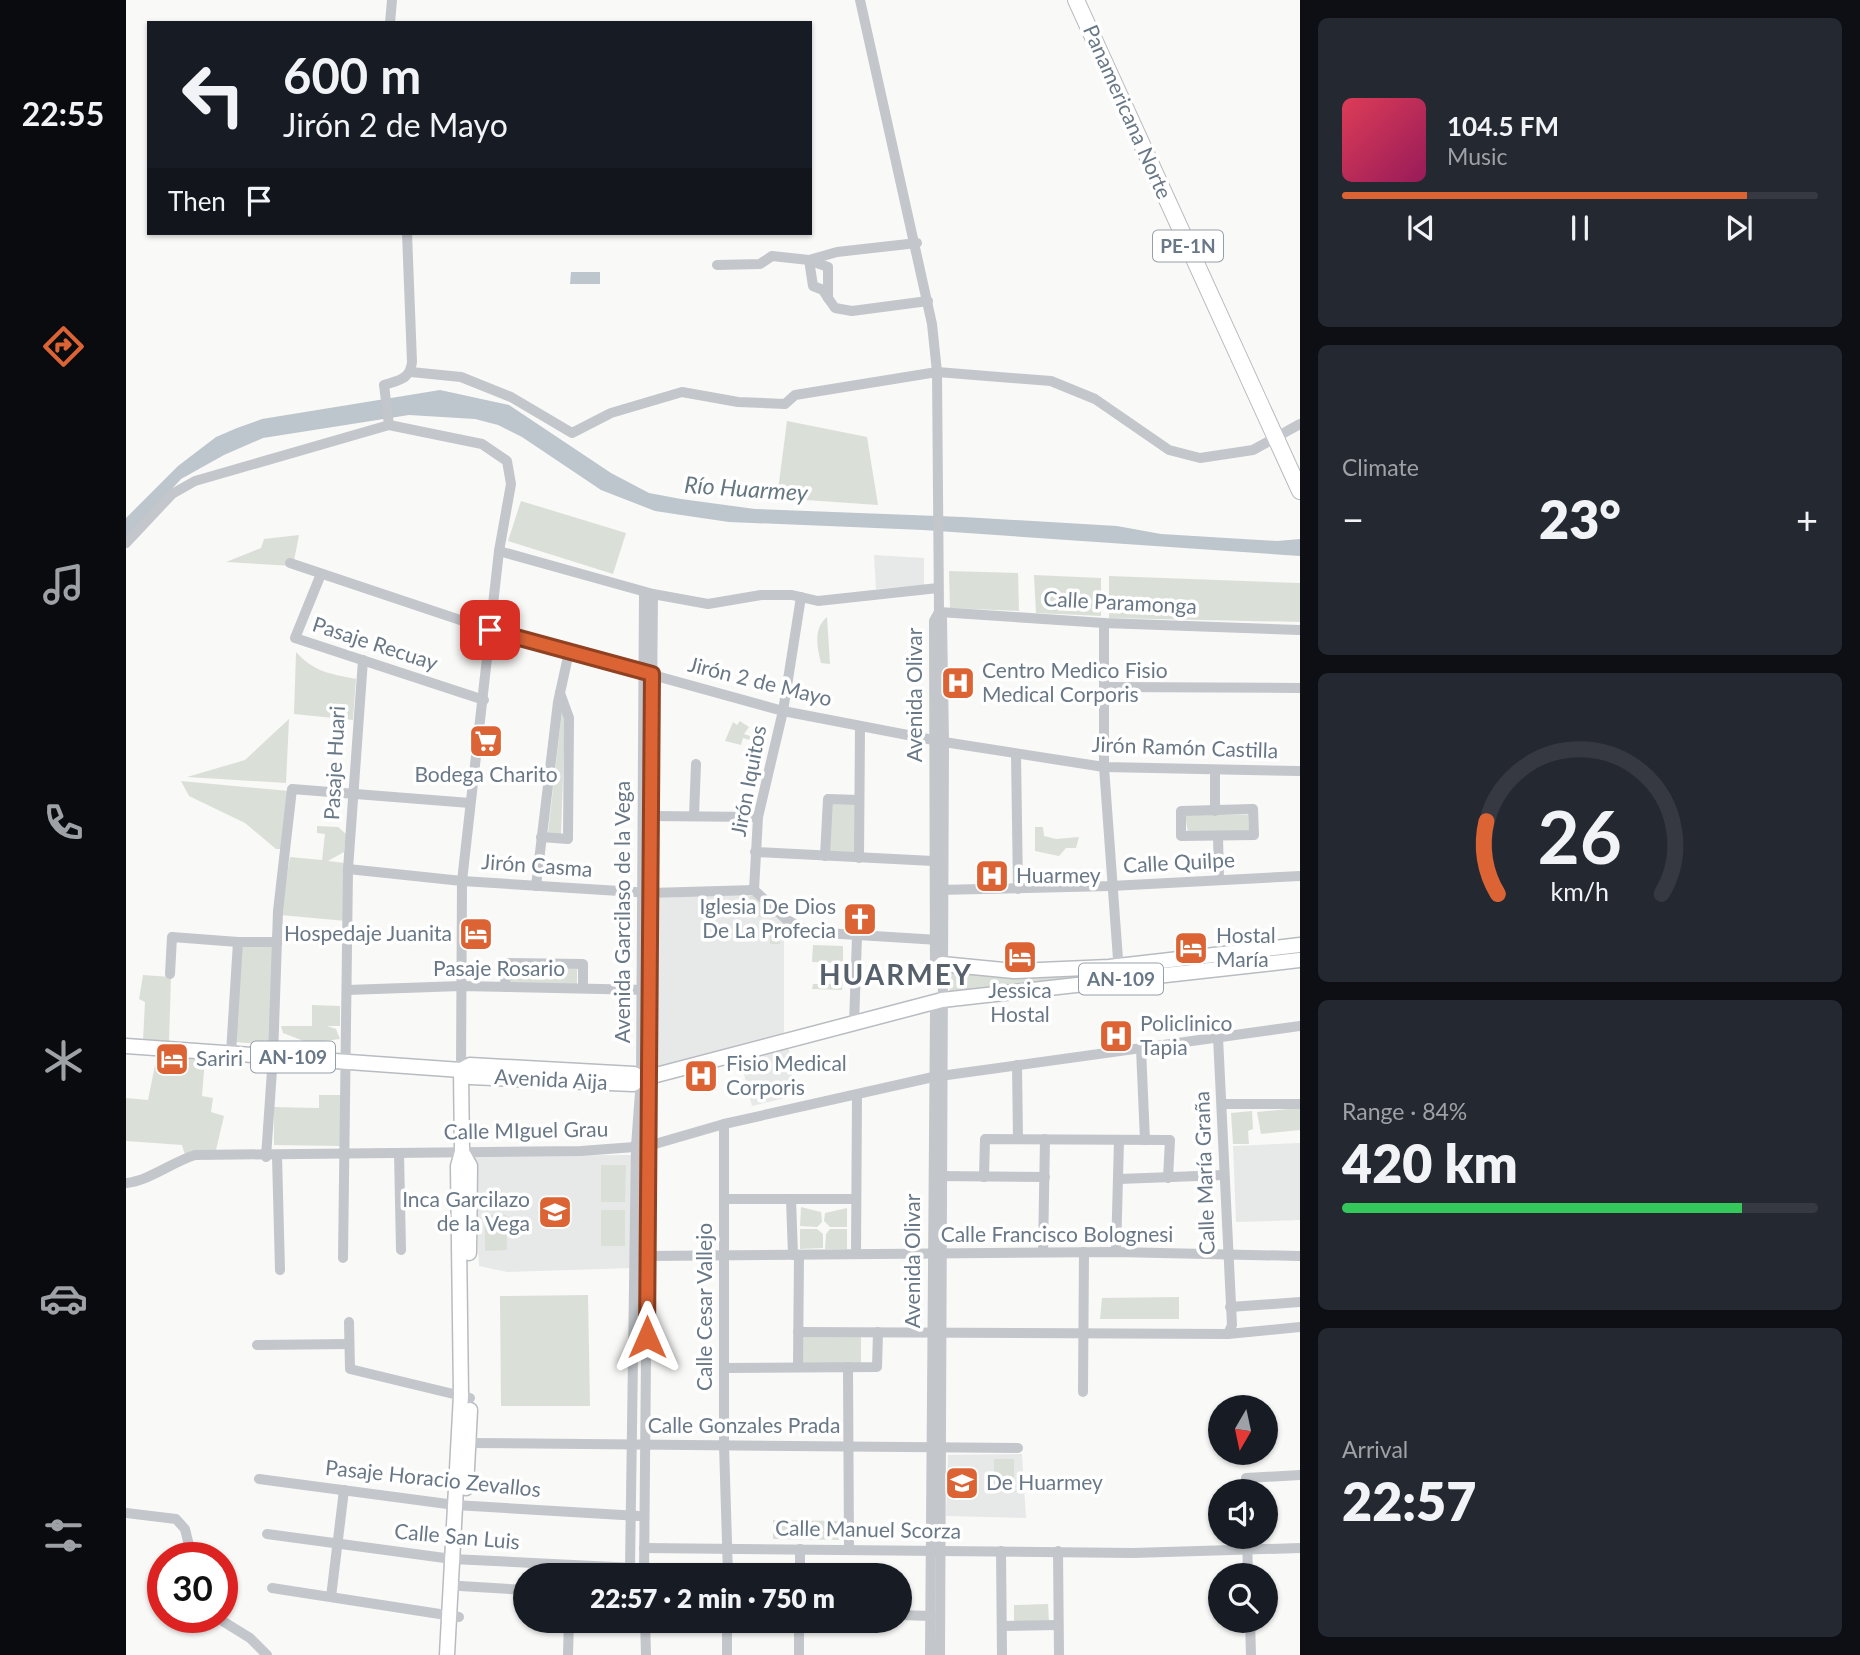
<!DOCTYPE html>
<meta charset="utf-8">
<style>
body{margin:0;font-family:Lato,sans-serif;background:#242831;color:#f1f3f6;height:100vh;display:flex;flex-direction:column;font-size:26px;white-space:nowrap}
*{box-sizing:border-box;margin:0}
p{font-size:23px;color:#9ea1a6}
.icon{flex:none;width:38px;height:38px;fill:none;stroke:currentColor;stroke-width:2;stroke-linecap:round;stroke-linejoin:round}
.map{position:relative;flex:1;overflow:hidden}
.details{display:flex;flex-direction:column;gap:18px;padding:18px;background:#0d0f14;width:560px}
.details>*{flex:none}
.banner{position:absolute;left:21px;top:21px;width:665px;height:214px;border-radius:0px;box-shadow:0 2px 5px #0004;background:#171b24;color:#f1f3f6;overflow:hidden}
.needle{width:46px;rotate:189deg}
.controls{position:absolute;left:1082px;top:1395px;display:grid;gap:14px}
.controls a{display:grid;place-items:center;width:70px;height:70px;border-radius:50%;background:#171b24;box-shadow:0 2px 5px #0004;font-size:35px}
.speed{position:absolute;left:21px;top:1542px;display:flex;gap:14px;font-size:35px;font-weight:700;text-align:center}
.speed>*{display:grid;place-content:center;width:91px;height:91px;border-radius:50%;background:#171b24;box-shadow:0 2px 5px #0004;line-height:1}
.speed .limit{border:10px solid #d22;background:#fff;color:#111}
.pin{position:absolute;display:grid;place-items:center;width:60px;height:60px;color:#fff;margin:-30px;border-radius:14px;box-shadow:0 4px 10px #0006}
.me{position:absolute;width:77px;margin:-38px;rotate:0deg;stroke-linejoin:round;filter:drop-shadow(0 0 5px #0008)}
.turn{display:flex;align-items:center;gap:24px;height:147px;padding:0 21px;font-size:32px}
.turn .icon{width:91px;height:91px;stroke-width:2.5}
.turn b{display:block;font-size:49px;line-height:60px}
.then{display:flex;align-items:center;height:66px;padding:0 21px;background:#0003;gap:14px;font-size:26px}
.big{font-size:52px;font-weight:800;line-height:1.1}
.details .tile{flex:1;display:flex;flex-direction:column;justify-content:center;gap:10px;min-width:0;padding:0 24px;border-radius:10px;background:#242831}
.details .dial{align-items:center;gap:0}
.dial svg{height:182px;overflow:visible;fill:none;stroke:#363941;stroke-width:7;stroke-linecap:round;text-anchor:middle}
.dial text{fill:#f1f3f6;stroke:none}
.song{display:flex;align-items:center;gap:21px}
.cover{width:84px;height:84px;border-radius:10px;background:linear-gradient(135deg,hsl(350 70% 55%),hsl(330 70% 35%))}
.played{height:7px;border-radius:4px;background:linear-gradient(90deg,#dc6434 85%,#363941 85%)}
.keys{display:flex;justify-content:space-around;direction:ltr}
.heat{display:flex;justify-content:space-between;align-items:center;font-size:38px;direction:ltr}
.charge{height:10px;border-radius:5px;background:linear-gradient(90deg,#34c759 84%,#363941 0)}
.trip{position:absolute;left:387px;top:1563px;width:399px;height:70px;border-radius:35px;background:#171b24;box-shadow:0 2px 5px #0004;font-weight:800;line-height:70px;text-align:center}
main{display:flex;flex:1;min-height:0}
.tabs{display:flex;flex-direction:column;width:126px;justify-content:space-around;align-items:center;background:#090b0e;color:#9ea1a6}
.tabs .icon{width:49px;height:49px}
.tabs .current{color:#dc6434}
.tabs b{font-size:32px;color:#f1f3f6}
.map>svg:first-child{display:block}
</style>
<main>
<nav class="tabs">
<b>22:55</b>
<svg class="icon current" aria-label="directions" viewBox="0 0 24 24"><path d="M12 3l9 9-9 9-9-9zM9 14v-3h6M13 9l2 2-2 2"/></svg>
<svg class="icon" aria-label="music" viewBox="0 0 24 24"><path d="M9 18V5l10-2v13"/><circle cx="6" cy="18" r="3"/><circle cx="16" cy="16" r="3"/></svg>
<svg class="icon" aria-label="phone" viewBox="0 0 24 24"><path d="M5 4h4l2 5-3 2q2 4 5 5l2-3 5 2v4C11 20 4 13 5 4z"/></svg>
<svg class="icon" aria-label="climate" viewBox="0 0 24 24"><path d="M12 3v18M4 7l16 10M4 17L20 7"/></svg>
<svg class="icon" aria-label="car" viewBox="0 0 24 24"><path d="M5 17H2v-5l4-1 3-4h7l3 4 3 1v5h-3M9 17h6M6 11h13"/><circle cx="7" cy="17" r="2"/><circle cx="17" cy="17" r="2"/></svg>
<svg class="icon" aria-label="filters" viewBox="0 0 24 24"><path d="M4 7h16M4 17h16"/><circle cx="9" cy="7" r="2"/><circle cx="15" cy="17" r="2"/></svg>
</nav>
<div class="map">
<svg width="1174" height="1655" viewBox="0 0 1174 1655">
<rect width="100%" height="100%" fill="#f9f9f7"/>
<g fill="#e7e8e8">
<polygon points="748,555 798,558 798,585 750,589"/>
<polygon points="633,894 658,923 658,1042 529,1073 528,898"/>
<polygon points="661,1045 669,1065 664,1067 671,1095 626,1106 614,1058 647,1050 649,1053"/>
<polygon points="1174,1143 1174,1220 1110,1222 1107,1146"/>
<polygon points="507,1155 506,1268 381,1272 353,1266 348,1156"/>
<polygon points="896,1454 900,1518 820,1516 822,1455"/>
</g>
<g fill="#dae0d8">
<polygon points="661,421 741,437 752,505 651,498"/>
<polygon points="395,501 500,533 487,574 382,541"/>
<polygon points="173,535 167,566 100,562 135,548 138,539"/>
<polygon points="823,571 892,573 893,611 824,608"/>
<polygon points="908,575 975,578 975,616 910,613"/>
<polygon points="983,576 1174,583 1174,622 983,618"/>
<path d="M701,617L704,664L695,663C691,646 687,629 701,617Z"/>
<path d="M170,652C188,672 205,674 230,679L227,720L168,714Z"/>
<polygon points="436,710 439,720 435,835 422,833"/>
<polygon points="163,719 160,783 61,777 119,760"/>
<polygon points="614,721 623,727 618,734 624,736 624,740 617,738 615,745 599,741 607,722 611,725"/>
<polygon points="55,781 163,791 157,849 150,849 119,823 63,796"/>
<polygon points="704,803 730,804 730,854 703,853"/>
<polygon points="1059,814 1122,815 1123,831 1062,833"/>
<polygon points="191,826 212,827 220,834 218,852 202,861 219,863 220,921 154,915 164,857 196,860 199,834 191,833"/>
<polygon points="909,827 917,827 918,836 930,839 953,837 950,848 940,848 933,856 909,851"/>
<polygon points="624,896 631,896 647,917 625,917"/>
<rect x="644" y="923" width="10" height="21"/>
<polygon points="687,945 717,946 717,971 712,971 712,963 686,962"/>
<polygon points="115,946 147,947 144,1045 109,1042"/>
<polygon points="383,969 451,969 451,984 384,983"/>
<polygon points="826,971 987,973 985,977 835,996 824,991 821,981"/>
<polygon points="17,975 45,977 43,1041 17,1040 19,1002 13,999"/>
<polygon points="712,975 717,975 716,990 686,989 687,984 712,984"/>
<polygon points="186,1005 214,1006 214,1026 201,1026 210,1029 214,1039 183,1043 157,1033 155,1026 186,1026"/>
<polygon points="31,1055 79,1059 76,1096 87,1098 85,1112 98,1116 90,1150 59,1155 56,1145 0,1141 0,1098 22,1100"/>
<polygon points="193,1095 215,1095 214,1146 148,1145 148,1107 193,1108"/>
<polygon points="1174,1108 1174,1130 1135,1134 1131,1112"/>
<polygon points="1126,1111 1127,1129 1122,1131 1123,1144 1107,1144 1105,1113"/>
<polygon points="475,1165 500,1165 499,1202 475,1202"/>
<polygon points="675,1207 695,1212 696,1222 691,1227 674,1226"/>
<polygon points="721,1208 721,1227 704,1227 698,1221 699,1213"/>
<rect x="475" y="1210" width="24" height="36"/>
<polygon points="359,1215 380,1215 381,1250 359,1251"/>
<polygon points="674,1229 691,1229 697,1234 697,1248 674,1249"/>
<polygon points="704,1229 721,1229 721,1249 699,1249 700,1234"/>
<polygon points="462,1295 464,1406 375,1406 374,1296"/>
<polygon points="1053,1297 1053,1319 974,1319 976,1298"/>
<polygon points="677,1336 735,1336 735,1363 677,1364"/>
<rect x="868" y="1459" width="20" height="32"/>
<polygon points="647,1520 719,1521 718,1540 647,1539"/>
<polygon points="922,1604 923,1621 888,1621 888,1605"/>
</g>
<g fill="#bdc6cc">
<polygon points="445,272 474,272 474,284 444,284"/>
<polygon points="314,390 383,405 485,473 523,493 555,499 629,509 837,517 991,526 1035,534 1151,541 1174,539 1174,556 797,530 603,522 562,516 529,511 475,490 396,437 372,425 349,419 283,415 137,438 98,455 55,479 0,539 0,518 52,466 90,437 111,428 136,419"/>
</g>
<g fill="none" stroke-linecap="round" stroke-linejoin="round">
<g stroke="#b8bcc0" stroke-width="17">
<g id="major">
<polyline points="816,964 888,971 983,967 1174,945"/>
<polyline points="0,1046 335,1070 344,1065 508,1074 515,1079"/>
<polyline points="335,1070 344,1077 507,1084 515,1079 816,1000 1174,960"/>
<polyline points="336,1152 344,1166 343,1253"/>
<polyline points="340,1488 344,1410"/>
<polyline points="321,1655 335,1395 332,1166 336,1152 335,1070"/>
</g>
</g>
<g stroke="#b8bbbe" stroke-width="18">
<polyline id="highway" points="950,0 1174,491"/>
</g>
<g stroke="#c3c6ca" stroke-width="10">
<polyline points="734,0 806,324 811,372 813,612 816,619 818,742 814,1655"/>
<polyline points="264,23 266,0"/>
<polyline points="683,260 702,267 702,298 709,308 726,311 802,301"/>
<polyline points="683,260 711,252 791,243"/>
<polyline points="591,265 634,264 646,256 683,260 687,286 697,290 702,298"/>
<polyline points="285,372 335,377 385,397 446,433 485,413 556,392 612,402 659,404 669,395 811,372 925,381 969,399 1043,450 1074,458 1127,450 1174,424"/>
<path d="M263,425L258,385C274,380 284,379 286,362L281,233"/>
<polyline points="0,543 46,494 69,481 263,425 356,444 381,461 385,484 373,551 336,881 335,1070"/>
<polyline points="373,551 527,594 582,604 635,595 666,595 692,601 812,588"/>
<polyline points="164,563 364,630 657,711 818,742 978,767 1174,771"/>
<polyline points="195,574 169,638 358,700"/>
<polyline points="813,612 978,623 1174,630"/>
<polyline points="978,623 978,767 993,973"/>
<polyline points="978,687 1174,688"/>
<polyline points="890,754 892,889"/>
<polygon points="1127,809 1128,835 1055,836 1055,811"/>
<polyline points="1089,811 1089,770"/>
<polyline points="525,816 632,817"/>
<polyline points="568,816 570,764"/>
<polyline points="1092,836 1093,880"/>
<polyline points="415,837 442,839 443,718 434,693"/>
<polyline points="629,852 807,861"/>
<polyline points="699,856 702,799 733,800"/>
<polyline points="733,858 734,726"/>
<polyline points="222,869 336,881 525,893 628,890"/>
<polyline points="410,886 432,702 443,652"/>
<polyline points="628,890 632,817 657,711 675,597"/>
<polyline points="628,890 661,920 683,932 813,940"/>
<polyline points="811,890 985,886 1174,876"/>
<polyline points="44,974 46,937 112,942"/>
<polyline points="809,975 808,621 813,612"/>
<polyline points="379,987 380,963 457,964 457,988"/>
<polyline points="221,990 335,986 521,990"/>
<polyline points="728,1025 731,936"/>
<polyline points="1015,1049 1019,1140"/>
<polyline points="105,1053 112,942 151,942"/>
<polyline points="891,1065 892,1139"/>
<polyline points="1096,1104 1174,1104"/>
<polyline points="598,1124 598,1445 602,1575"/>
<polyline points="273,1153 275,1250"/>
<polyline points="151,1156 154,1270"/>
<polyline points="140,1157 147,1056 152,911 166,789 344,803"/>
<polyline points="810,1176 919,1177"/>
<polyline points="858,1177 859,1139 1044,1140 1042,1178"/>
<polyline points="993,1179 1098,1175"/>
<path d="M0,1183C23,1181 46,1162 69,1155L455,1151L522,1146L598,1124L807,1077L1174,1026"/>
<polyline points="599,1199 730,1199"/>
<polyline points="665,1199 667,1255"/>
<polyline points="917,1252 919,1139"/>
<polyline points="990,1252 993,1140"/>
<polyline points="730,1253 731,1095"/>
<polyline points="520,1256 990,1252 1174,1256"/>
<polyline points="217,1258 222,869 237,660"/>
<polyline points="1104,1307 1174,1302"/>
<polyline points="223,1322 224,1369 344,1398"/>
<polyline points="672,1332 1102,1334 1106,1325 1092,1037"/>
<polyline points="1102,1334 1174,1327"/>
<polyline points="131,1345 223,1344"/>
<polyline points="672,1367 673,1255"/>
<polyline points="722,1367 723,1549"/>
<polyline points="598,1368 751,1367 752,1332"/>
<polyline points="957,1392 958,1252"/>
<polyline points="343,1443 892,1448"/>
<polyline points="133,1479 329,1505 513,1516"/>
<polyline points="1120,1491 1120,1478 1174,1475"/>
<polyline points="0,1513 50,1519 59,1529 66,1558"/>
<polyline points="141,1534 326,1559 508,1568"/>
<polyline points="1121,1536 1122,1575"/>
<polyline points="518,1548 1007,1553 1174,1548"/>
<polyline points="875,1551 876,1655"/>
<polyline points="932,1551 933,1655"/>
<polyline points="504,1568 510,1146 515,1079 518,592"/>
<polyline points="518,1575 527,594"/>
<polyline points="674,1575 674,1549"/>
<polyline points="334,1586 399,1590"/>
<polyline points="146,1588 333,1617"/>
<polyline points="205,1597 218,1490"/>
<polyline points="774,1615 805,1616"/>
<polyline points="90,1617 124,1638 141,1655"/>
<polyline points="519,1620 520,1655"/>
<polyline points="1124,1620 1125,1655"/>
<polyline points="876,1626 932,1625"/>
<polyline points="442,1655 443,1620"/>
<polyline points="601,1655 601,1620"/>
<polyline points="673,1655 673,1620"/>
<polyline points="804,1655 809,1012"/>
</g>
<use href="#major" stroke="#fff" stroke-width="14"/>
<use href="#highway" stroke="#fff" stroke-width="16"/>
</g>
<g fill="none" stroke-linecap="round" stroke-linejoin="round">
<g stroke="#8f4122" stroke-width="18">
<polyline id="route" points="364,630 526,674 521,1337"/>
</g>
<use href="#route" stroke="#dc6434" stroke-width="12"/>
</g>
<defs>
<g id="hospital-square" transform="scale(1.75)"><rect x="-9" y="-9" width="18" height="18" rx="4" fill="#dc6434" stroke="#fff"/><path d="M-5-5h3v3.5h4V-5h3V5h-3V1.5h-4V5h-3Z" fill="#fff"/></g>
<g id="supermarket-square" transform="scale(1.75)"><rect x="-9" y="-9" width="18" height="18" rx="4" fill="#dc6434" stroke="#fff"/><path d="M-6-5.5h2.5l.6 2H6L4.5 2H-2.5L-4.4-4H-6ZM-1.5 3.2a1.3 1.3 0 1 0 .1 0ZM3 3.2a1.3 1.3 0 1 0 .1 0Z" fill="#fff"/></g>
<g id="church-square" transform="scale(1.75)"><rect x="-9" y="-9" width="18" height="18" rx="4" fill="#dc6434" stroke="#fff"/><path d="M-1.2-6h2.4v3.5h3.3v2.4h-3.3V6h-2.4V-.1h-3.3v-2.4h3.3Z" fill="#fff"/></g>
<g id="hotel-square" transform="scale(1.75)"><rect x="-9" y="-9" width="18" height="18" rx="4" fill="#dc6434" stroke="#fff"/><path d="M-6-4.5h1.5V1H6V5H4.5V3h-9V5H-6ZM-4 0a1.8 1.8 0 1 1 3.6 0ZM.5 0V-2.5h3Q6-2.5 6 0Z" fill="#fff"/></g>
<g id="school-square" transform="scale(1.75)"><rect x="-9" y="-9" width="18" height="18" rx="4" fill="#dc6434" stroke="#fff"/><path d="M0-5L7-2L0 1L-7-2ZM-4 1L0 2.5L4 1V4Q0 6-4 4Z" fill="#fff"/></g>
</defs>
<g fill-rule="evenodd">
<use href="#hospital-square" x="832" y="683"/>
<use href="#supermarket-square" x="360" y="741"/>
<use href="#hospital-square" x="866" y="876"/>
<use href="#church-square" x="734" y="919"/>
<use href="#hotel-square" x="350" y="934"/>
<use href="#hotel-square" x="1065" y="948"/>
<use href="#hotel-square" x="894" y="957"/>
<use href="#hospital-square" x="990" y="1036"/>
<use href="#hotel-square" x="46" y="1059"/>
<use href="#hospital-square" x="575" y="1076"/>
<use href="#school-square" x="429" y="1212"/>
<use href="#school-square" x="836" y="1483"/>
</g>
<g text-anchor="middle" stroke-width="7" stroke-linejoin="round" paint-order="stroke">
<g fill="#fff" stroke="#96a0aa" stroke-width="2">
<rect x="1027" y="230.5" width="70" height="31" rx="5"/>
<rect x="953" y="963.5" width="84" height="31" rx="5"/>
<rect x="125" y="1041.5" width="84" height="31" rx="5"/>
</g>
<g font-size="19" font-weight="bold" fill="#697886">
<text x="1062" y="253">PE-1N</text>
<text x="995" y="986">AN-109</text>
<text x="167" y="1064">AN-109</text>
</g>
<g font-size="21" fill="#697886" stroke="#fff">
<text transform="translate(1001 112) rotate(66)" y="7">Panamericana Norte</text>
<text transform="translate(994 603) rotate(3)" y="7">Calle Paramonga</text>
<text transform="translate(249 644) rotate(18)" y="7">Pasaje Recuay</text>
<text transform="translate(634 682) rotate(14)" y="7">Jirón 2 de Mayo</text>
<text transform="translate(789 695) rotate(-90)" y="7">Avenida Olivar</text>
<text transform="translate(1059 748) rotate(2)" y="7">Jirón Ramón Castilla</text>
<text transform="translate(209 763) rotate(-87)" y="7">Pasaje Huari</text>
<text transform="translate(623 781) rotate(-79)" y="7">Jirón Iquitos</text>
<text transform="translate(1053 863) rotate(-3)" y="7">Calle Quilpe</text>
<text transform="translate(411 866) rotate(4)" y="7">Jirón Casma</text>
<text transform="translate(497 912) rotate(-90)" y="7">Avenida Garcilaso de la Vega</text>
<text x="373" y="976">Pasaje Rosario</text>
<text transform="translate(425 1080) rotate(3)" y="7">Avenida Aija</text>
<text transform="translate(400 1131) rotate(-1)" y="7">Calle MIguel Grau</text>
<text transform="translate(1079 1173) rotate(-92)" y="7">Calle María Graña</text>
<text x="931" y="1242">Calle Francisco Bolognesi</text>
<text transform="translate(787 1261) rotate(-90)" y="7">Avenida Olivar</text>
<text transform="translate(579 1307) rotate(-90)" y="7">Calle Cesar Vallejo</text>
<text x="618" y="1433">Calle Gonzales Prada</text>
<text transform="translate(307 1479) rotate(6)" y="7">Pasaje Horacio Zevallos</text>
<text transform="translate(742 1530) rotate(1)" y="7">Calle Manuel Scorza</text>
<text transform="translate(331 1537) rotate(5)" y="7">Calle San Luis</text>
</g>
<g font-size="21" fill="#697886" stroke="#fff" text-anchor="start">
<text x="856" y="678">Centro Medico Fisio<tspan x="856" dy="24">Medical Corporis</tspan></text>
<text x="360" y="782" text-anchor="middle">Bodega Charito</text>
<text x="890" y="883">Huarmey</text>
<text x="710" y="914" text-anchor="end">Iglesia De Dios<tspan x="710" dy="24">De La Profecia</tspan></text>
<text x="326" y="941" text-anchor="end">Hospedaje Juanita</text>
<text x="1090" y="943">Hostal<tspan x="1090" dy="24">María</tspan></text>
<text x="894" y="998" text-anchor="middle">Jessica<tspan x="894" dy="24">Hostal</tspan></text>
<text x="1014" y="1031">Policlinico<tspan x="1014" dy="24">Tapia</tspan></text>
<text x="70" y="1066">Sariri</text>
<text x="600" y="1071">Fisio Medical<tspan x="600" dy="24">Corporis</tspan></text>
<text x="404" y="1207" text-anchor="end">Inca Garcilazo<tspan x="404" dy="24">de la Vega</tspan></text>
<text x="860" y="1490">De Huarmey</text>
</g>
<g font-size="23" font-style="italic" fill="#657881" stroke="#fff">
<text transform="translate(620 489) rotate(4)" y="8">Río Huarmey</text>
</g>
<g font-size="28" font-weight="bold" letter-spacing="2" fill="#57616c" stroke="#fff">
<text x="770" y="985">HUARMEY</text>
</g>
</g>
</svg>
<div class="controls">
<a><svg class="needle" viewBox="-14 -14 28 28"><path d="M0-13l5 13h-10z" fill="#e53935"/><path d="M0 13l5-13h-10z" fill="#9ea1a6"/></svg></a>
<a><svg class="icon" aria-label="sound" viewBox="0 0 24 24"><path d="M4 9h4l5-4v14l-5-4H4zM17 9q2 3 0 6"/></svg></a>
<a><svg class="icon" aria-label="search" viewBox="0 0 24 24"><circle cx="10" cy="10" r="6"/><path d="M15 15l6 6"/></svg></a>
</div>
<div class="speed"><div class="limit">30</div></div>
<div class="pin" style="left:364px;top:630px;background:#d93025"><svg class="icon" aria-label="arrive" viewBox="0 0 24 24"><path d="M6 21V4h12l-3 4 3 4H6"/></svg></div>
<svg class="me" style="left:521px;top:1337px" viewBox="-20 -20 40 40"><path d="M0-17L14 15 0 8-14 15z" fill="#dc6434" stroke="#fff" stroke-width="4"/></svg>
<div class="trip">22:57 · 2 min · 750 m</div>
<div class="banner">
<div class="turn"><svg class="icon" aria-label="left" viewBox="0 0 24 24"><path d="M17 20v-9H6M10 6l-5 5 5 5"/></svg><div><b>600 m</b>Jirón 2 de Mayo</div></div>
<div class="then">Then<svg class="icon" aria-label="arrive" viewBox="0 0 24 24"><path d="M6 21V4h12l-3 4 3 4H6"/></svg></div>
</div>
</div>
<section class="details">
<div class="tile">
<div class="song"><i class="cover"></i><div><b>104.5 FM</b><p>Music</p></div></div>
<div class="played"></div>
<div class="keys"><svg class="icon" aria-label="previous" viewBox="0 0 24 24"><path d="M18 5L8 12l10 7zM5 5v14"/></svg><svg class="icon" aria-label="pause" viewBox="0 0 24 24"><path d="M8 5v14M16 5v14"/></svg><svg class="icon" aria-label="next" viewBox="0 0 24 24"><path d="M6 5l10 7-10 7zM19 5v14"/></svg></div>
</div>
<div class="tile"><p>Climate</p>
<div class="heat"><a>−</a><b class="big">23°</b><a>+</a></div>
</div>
<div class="tile dial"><svg viewBox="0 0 100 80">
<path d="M14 69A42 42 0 1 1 86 69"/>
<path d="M14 69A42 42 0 0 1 9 37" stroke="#dc6434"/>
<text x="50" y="56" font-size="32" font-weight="700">26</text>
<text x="50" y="72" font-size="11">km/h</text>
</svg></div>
<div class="tile"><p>Range · 84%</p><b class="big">420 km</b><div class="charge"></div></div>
<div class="tile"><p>Arrival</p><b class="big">22:57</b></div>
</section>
</main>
